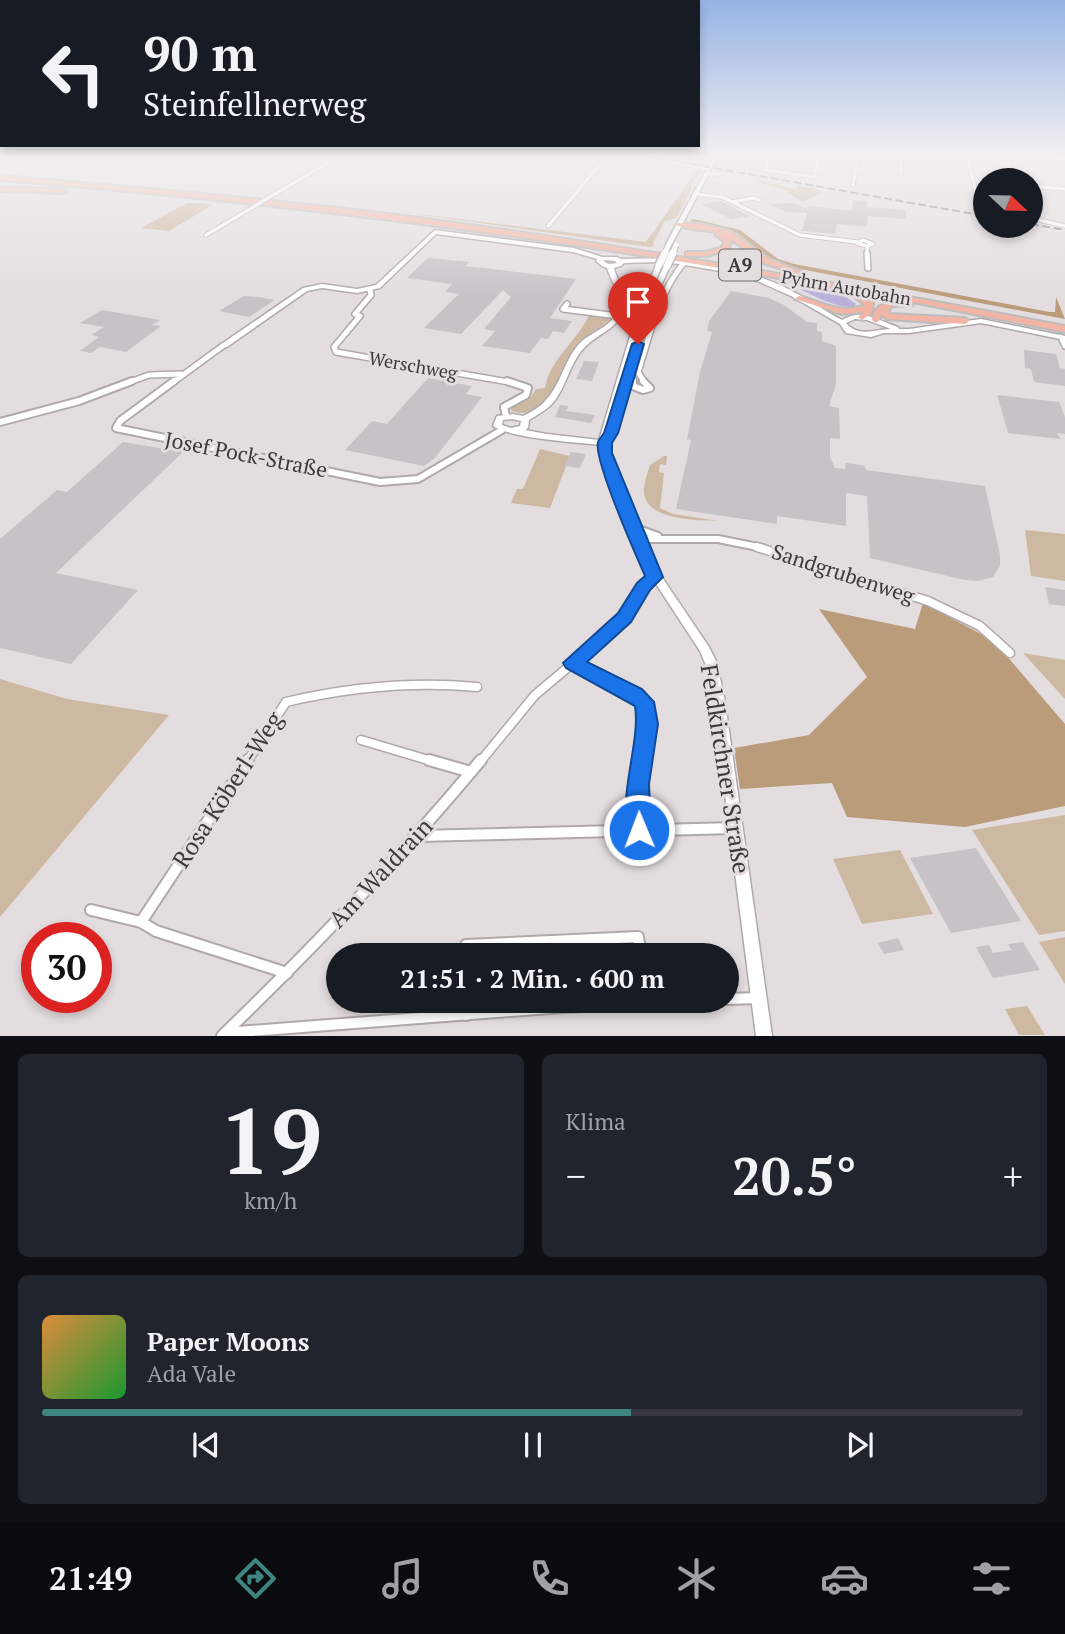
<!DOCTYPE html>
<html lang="de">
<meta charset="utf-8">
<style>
body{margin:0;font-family:"PT Serif",serif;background:#20242c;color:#f1f3f6;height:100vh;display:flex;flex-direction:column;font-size:26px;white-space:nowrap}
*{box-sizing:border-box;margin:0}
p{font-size:23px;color:#9ea1a6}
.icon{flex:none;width:38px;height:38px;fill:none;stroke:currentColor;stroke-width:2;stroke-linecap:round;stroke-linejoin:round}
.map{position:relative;height:1036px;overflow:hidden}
.panel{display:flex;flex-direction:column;gap:18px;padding:18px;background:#0d0f14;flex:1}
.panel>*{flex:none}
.guide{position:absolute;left:0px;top:0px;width:700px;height:147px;box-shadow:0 4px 10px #0003;background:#171b24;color:#f1f3f6;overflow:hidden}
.needle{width:46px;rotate:112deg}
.tools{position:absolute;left:973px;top:168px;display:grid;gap:14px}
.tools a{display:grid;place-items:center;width:70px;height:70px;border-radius:50%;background:#171b24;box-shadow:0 4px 10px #0003;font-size:35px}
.speed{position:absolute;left:21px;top:922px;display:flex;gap:14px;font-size:35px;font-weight:700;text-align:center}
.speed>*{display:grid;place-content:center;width:91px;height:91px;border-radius:50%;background:#171b24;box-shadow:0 4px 10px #0003;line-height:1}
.speed .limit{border:10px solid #d22;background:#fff;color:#111}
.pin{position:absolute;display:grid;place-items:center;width:60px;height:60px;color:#fff;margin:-72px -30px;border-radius:50% 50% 50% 0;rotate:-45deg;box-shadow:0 0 7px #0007}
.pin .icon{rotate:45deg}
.me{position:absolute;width:77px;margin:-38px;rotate:359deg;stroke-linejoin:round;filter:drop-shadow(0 0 5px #0008)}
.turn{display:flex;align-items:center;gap:24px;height:147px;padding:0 28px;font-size:32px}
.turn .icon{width:91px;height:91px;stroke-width:2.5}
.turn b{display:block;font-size:49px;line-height:60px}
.big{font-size:52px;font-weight:700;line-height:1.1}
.panel .tile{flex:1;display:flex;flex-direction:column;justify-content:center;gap:10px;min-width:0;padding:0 24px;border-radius:10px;background:#20242c}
.panel .dial{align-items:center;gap:0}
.dial b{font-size:91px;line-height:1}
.song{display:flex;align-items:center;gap:21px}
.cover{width:84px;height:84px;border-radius:10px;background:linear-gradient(135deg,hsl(30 70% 55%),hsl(130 70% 35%))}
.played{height:7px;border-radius:4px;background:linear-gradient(90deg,#3e8682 60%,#363941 60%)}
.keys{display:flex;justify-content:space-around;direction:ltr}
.heat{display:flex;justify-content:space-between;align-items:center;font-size:38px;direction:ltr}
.panel .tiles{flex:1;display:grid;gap:18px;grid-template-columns:1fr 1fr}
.tile:last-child{grid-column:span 2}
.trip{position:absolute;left:326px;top:943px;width:413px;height:70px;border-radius:35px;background:#171b24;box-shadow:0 4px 10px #0003;font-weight:700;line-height:70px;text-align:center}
.tabs{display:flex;height:112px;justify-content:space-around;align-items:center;background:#090b0e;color:#9ea1a6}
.tabs .icon{width:49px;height:49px}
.tabs .current{color:#3e8682}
.tabs b{font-size:32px;color:#f1f3f6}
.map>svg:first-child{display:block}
</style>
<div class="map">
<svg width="1065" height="1036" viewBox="0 0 1065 1036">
<rect width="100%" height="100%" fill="#e4dddf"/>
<g fill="#cdb8a2">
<polygon points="698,169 704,169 691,184 692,189 676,218 665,221 653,243 654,246 650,247 394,211 646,242"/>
<polygon points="759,180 796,190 797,185 817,189 822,193 802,202 785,190 758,182"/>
<polygon points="187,203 214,204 169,231 141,228"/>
<path d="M589,315L610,319C600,329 585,335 575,347C558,368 550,424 512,411L510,407L531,397L536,389L545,388C550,358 577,342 589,315Z"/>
<polygon points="540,449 570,456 550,508 511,503 517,489 523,489"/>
<path d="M664,456H667L666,465L660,464L659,472L664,473L660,508L673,514L719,521C699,520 647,521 644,493C643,484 648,473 650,465Z"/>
<polygon points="1025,530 1065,534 1065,581 1031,576"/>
<polygon points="1023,653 1065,660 1065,699"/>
<polygon points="0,679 67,699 169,715 0,917"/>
<polygon points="1065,815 1065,931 1039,935 972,830"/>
<polygon points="900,850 933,914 862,924 833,859"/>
<polygon points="1065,937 1065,984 1039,942"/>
<polygon points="1027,1006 1045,1035 1019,1035 1005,1009"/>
</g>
<g fill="#bb9c7a">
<polygon points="694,219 740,230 778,259 794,264 1050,312 1055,312 1056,297 1065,319 800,269 768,258 737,233 689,221"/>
<polygon points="923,603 994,641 1065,724 1065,806 965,827 847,817 832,783 740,789 734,748 809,735 867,677 819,609 915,629"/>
</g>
<path fill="#b9b1db" d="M796,285L845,296L856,304L854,307C835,308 815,296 797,288Z"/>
<g fill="#c7c2c6">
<polygon points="853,200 867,201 867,207 906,210 906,219 868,216 867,227 837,224 835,234 805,231 802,231 807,213 786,212 768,204 794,203 808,209 809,206 852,211"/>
<polygon points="721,201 730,206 750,216 731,219 701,204"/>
<polygon points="428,258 469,262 466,266 576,279 550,318 572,321 564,333 553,331 548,339 541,338 530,353 482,346 495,331 484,329 511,297 503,290 461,334 424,328 459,294 445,292 452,284 407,278"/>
<polygon points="731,291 769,298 784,305 807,322 817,323 817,331 822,332 822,341 836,346 836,384 829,406 839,408 840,439 830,438 830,457 835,468 845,469 846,463 855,464 865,466 866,470 985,486 1000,555 1000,566 993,577 978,581 965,580 870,558 867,496 846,493 846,526 777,516 777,524 676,509 691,440 687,439 700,372 712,332 707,331 709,321"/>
<polygon points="244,296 259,297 275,300 249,317 219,311"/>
<polygon points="102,310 160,320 152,325 161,326 126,352 100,347 91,353 80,351 99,337 91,335 104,327 80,323"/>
<polygon points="1024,350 1056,354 1060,368 1065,369 1065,386 1034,382 1031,369 1025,368"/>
<polygon points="584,361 599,362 592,381 576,379"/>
<polygon points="428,378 472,386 466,394 482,397 435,458 424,466 345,450 372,421 387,424"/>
<polygon points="997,395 1059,402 1065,417 1065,434 1057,433 1060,439 1008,433"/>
<polygon points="560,405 568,406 566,411 595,415 591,423 555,417"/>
<polygon points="123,442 183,452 56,573 138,590 71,664 0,648 0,539 57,490 67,492"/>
<polygon points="571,452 586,454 580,468 565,466"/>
<polygon points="1045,587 1065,590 1065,606 1049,604"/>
<polygon points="976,848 1021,921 951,933 910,858"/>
<polygon points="898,938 904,950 884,954 878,943"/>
<polygon points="1023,942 1040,970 993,978 976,947 989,945 993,953 1012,950 1008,944"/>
</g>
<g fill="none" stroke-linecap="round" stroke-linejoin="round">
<g stroke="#b0a9ab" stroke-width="5">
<g id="street-far4">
<polyline points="628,154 709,169"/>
<polyline points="771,154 765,170 814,177 820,154"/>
<polyline points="900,154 901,173"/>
<polyline points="967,154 981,214"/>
<polyline points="1007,154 1012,180"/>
<polyline points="1020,154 1065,159"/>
<polyline points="706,174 720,174"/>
<polyline points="853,185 858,154"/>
<polyline points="1031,186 1065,189"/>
<polyline points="695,194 722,197 800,235 857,242"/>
<polyline points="273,195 338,157"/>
<polyline points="732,202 753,198 760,200"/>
<polyline points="1031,218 1065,226"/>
<polyline points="548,226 605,159 614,154"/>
<polyline points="206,235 255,206"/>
<polygon points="863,240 873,244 867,246 857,243"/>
<polyline points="867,246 867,255"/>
</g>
</g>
<g stroke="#b0a9ab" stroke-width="8">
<g id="street-far3">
<polyline points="867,253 868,268"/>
<polyline points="370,290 371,295 355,314 360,316 334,347 336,352 514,383"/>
<polyline points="567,304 563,309 618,316"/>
<polyline points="1061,337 1065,346"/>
<polyline points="632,369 633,383"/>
<polyline points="127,383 149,375 181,374"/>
<polyline points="172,383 224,345"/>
<path d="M645,383L638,372C650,335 658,294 683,264"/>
</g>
</g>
<g stroke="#b0a9ab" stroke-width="10">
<g id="street-far2">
<polyline points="174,381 120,421 116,428 380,482 418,479 502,430"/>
<polyline points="633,381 633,386 643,390 650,388 643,381"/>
<polyline points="506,416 504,407 526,395 528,388 507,381"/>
<polyline points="0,422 79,401 132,381"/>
<polyline points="633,527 658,536"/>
<polyline points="638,539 718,539 763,548"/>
</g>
</g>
<g stroke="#b0a9ab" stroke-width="11">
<g id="street-far1">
<polyline points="757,547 928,601 980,626 1010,653"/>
<polyline points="573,663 644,702 648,724 642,762"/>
<polyline points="361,740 435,762"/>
<path d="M247,762L286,702C350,687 411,681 477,687"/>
<polyline points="480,762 535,695 610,632 631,609 646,583 654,577"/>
</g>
</g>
<g stroke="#b0a9ab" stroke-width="14">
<g id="street">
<polyline points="429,760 471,772"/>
<polyline points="639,830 638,784 642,760"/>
<polyline points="418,836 736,828"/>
<polyline points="91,910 141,922 156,931 287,973"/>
<polyline points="141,922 248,760"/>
<polyline points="466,956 466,945 638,937 641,956"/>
<polyline points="726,999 758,998"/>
<polyline points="466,1001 466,1015"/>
<polyline points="225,1033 563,1007 699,1001"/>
<path d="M222,1036C313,948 400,857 481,760"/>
</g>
</g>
<g stroke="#b0a9ab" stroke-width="3">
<g id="secondary">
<polygon points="715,154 719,154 672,244 667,245 666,244"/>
<path d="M435,230L574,248L602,257H617L621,259C673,256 731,264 780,285C802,295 821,309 842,320C861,308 879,321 898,327L899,329H909L981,319L1065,336V340L981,323L909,333H884L871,337L846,333L840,324L791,296L757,281L720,271L679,264L658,262L624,263L621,266L614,268C617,282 629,295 624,310C618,329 597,334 585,347C569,363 567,387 552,404C545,411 537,415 529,420L528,428L525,430L547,434L599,440L637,313L656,265L659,263L662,265L650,295L664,266L669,265L670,266L654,301L615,433L608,445L609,453L649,558L709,647L717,663L725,702L772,1036H756L713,702L705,663L700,651L639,558L601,453L600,445C574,442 513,439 493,426L497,416L513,414L523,416C531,412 539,408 545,401C562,384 564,358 582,341C594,331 613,326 618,309C622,294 611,282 607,268L602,266L596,261L597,259L573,252L436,234L380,288L357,293L322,288L307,291L227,347H224L220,345L303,288L322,284L357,289L376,285ZM606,260L615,261L617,263L609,264L603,261ZM855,319L867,320L891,329C875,329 859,338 846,323ZM512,419L521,421L520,426L511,428L502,425L503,420Z"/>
</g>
</g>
<g stroke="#bdbcbc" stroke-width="4">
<g id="highway">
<path d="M0,176C135,187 269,199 404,216C625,245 845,284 1065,326V332L913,302L912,305L893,306L888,310L890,314L965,318L969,321L965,324L887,319L881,314L880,320L876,323L872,320C874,303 890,301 905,301L860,292L873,303L872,313L862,320L858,317L864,312L842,314L795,299L799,296C821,302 842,315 865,305L851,294V291C569,239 286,203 0,180Z"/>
<polygon points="0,187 64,189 67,191 64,193 0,191"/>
<path d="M677,223L701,224L730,231L769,259L803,272L799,274L763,263L732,240L728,250L707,256H686V252H706L722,247L724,241L715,235V232C703,229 687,230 676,225Z"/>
</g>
</g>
<use href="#street-far4" stroke="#fff" stroke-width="3.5"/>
<use href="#street-far3" stroke="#fff" stroke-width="5"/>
<use href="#street-far2" stroke="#fff" stroke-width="6"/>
<use href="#street-far1" stroke="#fff" stroke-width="8"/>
<use href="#street" stroke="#fff" stroke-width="10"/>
<use href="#secondary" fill="#fff" fill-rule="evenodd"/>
<use href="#highway" fill="#f2b5a5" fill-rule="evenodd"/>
<g stroke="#898485" stroke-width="2" stroke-dasharray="8 3.5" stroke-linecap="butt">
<polyline points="635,154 985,216"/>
<polyline points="1031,224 1065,230"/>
</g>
<g stroke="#b0a9ab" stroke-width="5" stroke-linecap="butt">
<polyline id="street-bridge" points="255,206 273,195"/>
</g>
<g stroke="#b0a9ab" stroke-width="7" stroke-linecap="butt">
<g id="secondary-bridge-far1">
<polyline points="664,255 669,244"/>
<polyline points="672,255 676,245"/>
</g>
</g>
<g stroke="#b0a9ab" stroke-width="10" stroke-linecap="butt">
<g id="secondary-bridge">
<polyline points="659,265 665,253"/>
<polyline points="667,266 673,253"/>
</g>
</g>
<use href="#street-bridge" stroke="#fff" stroke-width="3.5"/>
<use href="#secondary-bridge-far1" stroke="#fff" stroke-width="5"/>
<use href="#secondary-bridge" stroke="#fff" stroke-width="7"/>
</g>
<linearGradient id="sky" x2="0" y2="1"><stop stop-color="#95b3e3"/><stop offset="0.52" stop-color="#f3f0f1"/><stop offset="1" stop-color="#f3f0f1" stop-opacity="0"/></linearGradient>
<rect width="1065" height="299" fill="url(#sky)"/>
<path fill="#1a73e8" stroke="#114b97" stroke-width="2" d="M638,341L644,344L618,433L612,443V453L663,577L650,590L631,622L587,662L642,689L654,702L658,724L649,784L651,830L647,837L639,840L631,837C615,803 641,744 635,706L566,668L563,663L618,613L637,583L645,576C636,555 593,460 598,442C599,439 602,436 604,433L632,344Z"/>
<g text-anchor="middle" stroke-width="6" stroke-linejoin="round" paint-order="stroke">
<g font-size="18" fill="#3d3a3b" stroke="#e4dddf">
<text transform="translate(846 288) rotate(10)" y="6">Pyhrn Autobahn</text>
<text transform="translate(413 366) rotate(10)" y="6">Werschweg</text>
</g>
<rect fill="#e4dddf" stroke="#6f6b6c" stroke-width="2" x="719" y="249.5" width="42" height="31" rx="5"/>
<g font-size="19" font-weight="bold" fill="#3d3a3b">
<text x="740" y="272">A9</text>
</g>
<g font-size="21" fill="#3d3a3b" stroke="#e4dddf">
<text transform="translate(246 455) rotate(11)" y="7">Josef Pock-Straße</text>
<text transform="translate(843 574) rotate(18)" y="7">Sandgrubenweg</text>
</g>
<g font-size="24" fill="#3d3a3b" stroke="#e4dddf">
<text transform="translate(725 769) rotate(81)" y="8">Feldkirchner Straße</text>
<text transform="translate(228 790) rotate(-57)" y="8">Rosa Köberl-Weg</text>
<text transform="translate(381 873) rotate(-47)" y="8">Am Waldrain</text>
</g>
</g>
</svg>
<div class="tools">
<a><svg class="needle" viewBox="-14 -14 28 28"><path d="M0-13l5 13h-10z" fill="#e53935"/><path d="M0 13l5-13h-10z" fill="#9ea1a6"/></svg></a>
</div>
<div class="speed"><div class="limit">30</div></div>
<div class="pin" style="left:638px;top:344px;background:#d93025"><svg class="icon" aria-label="arrive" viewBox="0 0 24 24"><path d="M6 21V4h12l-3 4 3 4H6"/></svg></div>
<svg class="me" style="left:639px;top:830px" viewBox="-20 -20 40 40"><circle r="17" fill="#1a73e8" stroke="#fff" stroke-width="3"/><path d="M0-11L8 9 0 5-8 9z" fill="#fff"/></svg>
<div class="trip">21:51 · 2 Min. · 600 m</div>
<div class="guide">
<div class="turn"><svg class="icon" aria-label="left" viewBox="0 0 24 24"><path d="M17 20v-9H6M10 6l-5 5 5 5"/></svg><div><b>90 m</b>Steinfellnerweg</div></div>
</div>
</div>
<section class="panel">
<div class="tiles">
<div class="tile dial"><b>19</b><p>km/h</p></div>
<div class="tile"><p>Klima</p>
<div class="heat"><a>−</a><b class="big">20.5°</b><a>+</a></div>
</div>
<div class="tile">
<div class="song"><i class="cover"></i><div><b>Paper Moons</b><p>Ada Vale</p></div></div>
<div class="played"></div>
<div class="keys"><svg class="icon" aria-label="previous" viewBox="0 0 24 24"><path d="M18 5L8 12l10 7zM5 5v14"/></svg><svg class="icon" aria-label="pause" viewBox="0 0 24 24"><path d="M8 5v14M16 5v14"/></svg><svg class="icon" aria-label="next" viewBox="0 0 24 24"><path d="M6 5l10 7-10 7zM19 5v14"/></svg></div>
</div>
</div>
</section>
<nav class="tabs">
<b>21:49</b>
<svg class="icon current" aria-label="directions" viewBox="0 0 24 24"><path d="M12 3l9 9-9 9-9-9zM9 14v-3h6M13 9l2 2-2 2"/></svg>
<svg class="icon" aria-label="music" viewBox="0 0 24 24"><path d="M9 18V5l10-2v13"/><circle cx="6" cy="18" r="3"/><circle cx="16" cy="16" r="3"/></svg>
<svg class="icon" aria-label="phone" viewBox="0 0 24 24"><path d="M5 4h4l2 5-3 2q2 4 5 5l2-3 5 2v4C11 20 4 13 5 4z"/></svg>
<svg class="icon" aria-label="climate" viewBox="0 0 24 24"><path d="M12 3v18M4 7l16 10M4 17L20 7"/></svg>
<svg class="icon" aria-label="car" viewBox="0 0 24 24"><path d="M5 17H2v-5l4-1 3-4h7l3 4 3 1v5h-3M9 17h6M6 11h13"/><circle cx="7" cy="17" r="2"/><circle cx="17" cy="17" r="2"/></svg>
<svg class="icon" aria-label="filters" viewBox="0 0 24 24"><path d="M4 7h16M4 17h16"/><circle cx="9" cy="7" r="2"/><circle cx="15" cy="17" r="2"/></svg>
</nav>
